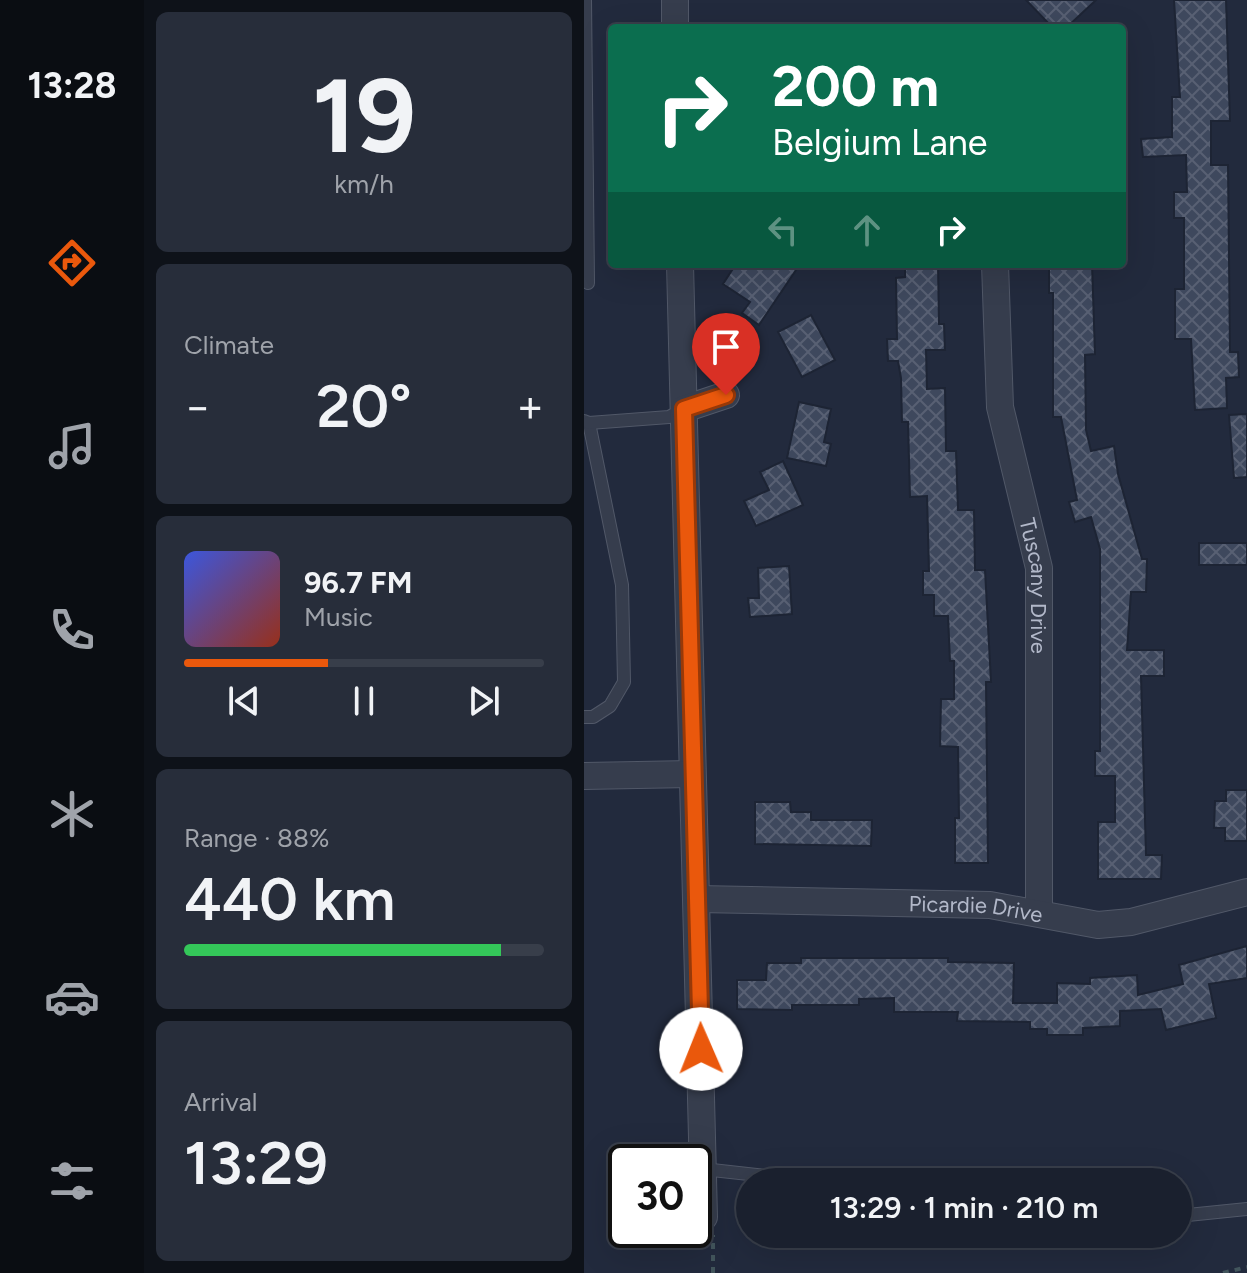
<!DOCTYPE html>
<meta charset="utf-8">
<style>
body{margin:0;font-family:Figtree,sans-serif;background:#272d3a;color:#f1f3f6;height:100vh;display:flex;flex-direction:column;font-size:30px;white-space:nowrap}
*{box-sizing:border-box;margin:0}
p{font-size:26px;color:#9fa3aa}
.icon{flex:none;width:44px;height:44px;fill:none;stroke:currentColor;stroke-width:2;stroke-linecap:round;stroke-linejoin:round}
.map{position:relative;flex:1;overflow:hidden}
.panel{display:flex;flex-direction:column;gap:12px;padding:12px;background:#0e1219;width:440px}
.panel>*{flex:none}
.guide{position:absolute;left:24px;top:24px;width:518px;height:244px;border-radius:8px;box-shadow:0 8px 32px #0002,0 0 0 2px #383e4a;background:#0b6e4f;color:#fff;overflow:hidden}
.speed{position:absolute;left:24px;top:1144px;display:flex;gap:16px;font-size:40px;font-weight:700;text-align:center}
.speed>*{display:grid;place-content:center;width:104px;height:104px;border-radius:50%;background:#1a202e;box-shadow:0 8px 32px #0002,0 0 0 2px #383e4a;line-height:1}
.speed .limit{border:4px solid #111;border-radius:12px;background:#fff;color:#111}
.pin{position:absolute;display:grid;place-items:center;width:68px;height:68px;color:#fff;margin:-82px -34px;border-radius:50% 50% 50% 0;rotate:-45deg;box-shadow:0 0 8px #0007}
.pin .icon{rotate:45deg}
.me{position:absolute;width:88px;margin:-44px;rotate:359deg;stroke-linejoin:round;filter:drop-shadow(0 0 6px #0008)}
.turn{display:flex;align-items:center;gap:28px;height:168px;padding:0 32px;font-size:36px}
.turn .icon{width:104px;height:104px;stroke-width:2.5}
.turn b{display:block;font-size:56px;line-height:68px}
.lanes{display:flex;align-items:center;height:76px;padding:0 32px;background:#0003;justify-content:center;gap:40px;direction:ltr}
.lanes .off{opacity:.35}
.big{font-size:60px;font-weight:600;line-height:1.1}
.panel .widget{flex:1;display:flex;flex-direction:column;justify-content:center;gap:12px;min-width:0;padding:0 28px;border-radius:12px;background:#272d3a}
.panel .dial{align-items:center;gap:0}
.dial b{font-size:104px;line-height:1}
.song{display:flex;align-items:center;gap:24px}
.cover{width:96px;height:96px;border-radius:12px;background:linear-gradient(135deg,hsl(230 70% 55%),hsl(10 70% 35%))}
.played{height:8px;border-radius:4px;background:linear-gradient(90deg,#ea580c 40%,#383e4a 40%)}
.keys{display:flex;justify-content:space-around;direction:ltr}
.heat{display:flex;justify-content:space-between;align-items:center;font-size:44px;direction:ltr}
.charge{height:12px;border-radius:6px;background:linear-gradient(90deg,#34c759 88%,#383e4a 0)}
.trip{position:absolute;left:152px;top:1168px;width:456px;height:80px;border-radius:40px;background:#1a202e;box-shadow:0 8px 32px #0002,0 0 0 2px #383e4a;font-weight:600;line-height:80px;text-align:center}
main{display:flex;flex:1;min-height:0}
.tabs{display:flex;flex-direction:column;width:144px;justify-content:space-around;align-items:center;background:#0a0d12;color:#9fa3aa}
.tabs .icon{width:56px;height:56px}
.tabs .on{color:#ea580c}
.tabs b{font-size:36px;color:#f1f3f6}
.map>svg:first-child{display:block}
</style>
<main>
<nav class="tabs">
<b>13:28</b>
<svg class="icon on" aria-label="directions" viewBox="0 0 24 24"><path d="M12 3l9 9-9 9-9-9zM9 14v-3h6M13 9l2 2-2 2"/></svg>
<svg class="icon" aria-label="music" viewBox="0 0 24 24"><path d="M9 18V5l10-2v13"/><circle cx="6" cy="18" r="3"/><circle cx="16" cy="16" r="3"/></svg>
<svg class="icon" aria-label="phone" viewBox="0 0 24 24"><path d="M5 4h4l2 5-3 2q2 4 5 5l2-3 5 2v4C11 20 4 13 5 4z"/></svg>
<svg class="icon" aria-label="climate" viewBox="0 0 24 24"><path d="M12 3v18M4 7l16 10M4 17L20 7"/></svg>
<svg class="icon" aria-label="car" viewBox="0 0 24 24"><path d="M5 17H2v-5l4-1 3-4h7l3 4 3 1v5h-3M9 17h6M6 11h13"/><circle cx="7" cy="17" r="2"/><circle cx="17" cy="17" r="2"/></svg>
<svg class="icon" aria-label="filters" viewBox="0 0 24 24"><path d="M4 7h16M4 17h16"/><circle cx="9" cy="7" r="2"/><circle cx="15" cy="17" r="2"/></svg>
</nav>
<section class="panel">
<div class="widget dial"><b>19</b><p>km/h</p></div>
<div class="widget"><p>Climate</p>
<div class="heat"><a>−</a><b class="big">20°</b><a>+</a></div>
</div>
<div class="widget">
<div class="song"><i class="cover"></i><div><b>96.7 FM</b><p>Music</p></div></div>
<div class="played"></div>
<div class="keys"><svg class="icon" aria-label="previous" viewBox="0 0 24 24"><path d="M18 5L8 12l10 7zM5 5v14"/></svg><svg class="icon" aria-label="pause" viewBox="0 0 24 24"><path d="M8 5v14M16 5v14"/></svg><svg class="icon" aria-label="next" viewBox="0 0 24 24"><path d="M6 5l10 7-10 7zM19 5v14"/></svg></div>
</div>
<div class="widget"><p>Range · 88%</p><b class="big">440 km</b><div class="charge"></div></div>
<div class="widget"><p>Arrival</p><b class="big">13:29</b></div>
</section>
<div class="map">
<svg width="663" height="1273" viewBox="0 0 663 1273">
<defs>
<pattern id="building-cross-hatch" width="8" height="8" patternUnits="userSpaceOnUse" patternTransform="scale(2)"><rect width="8" height="8" fill="#3e485d"/><path d="M0 0l8 8M0 8l8-8" fill="none" stroke="#586073"/></pattern>
</defs>
<rect width="100%" height="100%" fill="#222a3d"/>
<g fill="url(#building-cross-hatch)" stroke="#1d2434" stroke-width="2">
<polygon points="442,0 512,0 482,28 469,28"/>
<polygon points="590,0 642,0 646,121 627,121 627,165 644,165 646,352 654,352 655,377 642,378 643,408 611,410 607,339 591,339 591,289 600,289 600,218 590,218 590,192 603,192 602,155 559,157 557,139 588,137 588,97 596,97"/>
<polygon points="152,264 203,264 212,270 175,325 158,313 166,302 139,284"/>
<polygon points="321,264 354,264 355,324 360,324 361,350 342,350 343,389 361,388 362,451 372,451 374,510 390,510 391,570 401,570 407,682 402,682 404,863 371,863 371,818 375,818 374,747 356,746 357,699 370,699 370,661 366,661 364,616 350,616 350,595 339,595 339,571 345,571 343,496 326,497 324,422 318,422 317,378 314,361 304,361 303,339 313,339 312,278 321,277"/>
<polygon points="465,264 508,264 511,354 501,355 502,430 507,451 530,446 534,474 558,559 563,559 562,592 547,592 543,650 580,650 580,676 557,676 562,855 578,855 577,879 514,879 514,822 531,822 531,776 511,776 511,751 516,751 516,549 507,517 491,522 485,502 493,500 477,417 469,417 469,293 465,293"/>
<polygon points="227,315 251,360 218,377 194,332"/>
<polygon points="215,402 247,409 240,442 247,444 242,466 203,458"/>
<polygon points="663,414 663,477 650,478 645,415"/>
<polygon points="199,461 219,505 172,526 160,501 185,490 176,472"/>
<rect x="615" y="543" width="48" height="22"/>
<polygon points="205,566 208,614 166,617 164,598 175,598 174,568"/>
<polygon points="642,790 663,790 663,841 641,841 641,828 630,828 631,801 642,801"/>
<polygon points="171,802 206,802 207,812 227,812 227,820 288,820 287,846 171,844"/>
<polygon points="663,946 663,978 625,984 632,1018 582,1030 577,1009 536,1011 536,1026 499,1028 499,1035 463,1035 463,1029 446,1029 446,1022 373,1021 374,1012 310,1012 310,998 275,999 275,1005 208,1005 208,1010 153,1009 153,980 182,980 183,963 217,963 217,958 364,958 364,962 430,963 429,1003 473,1003 473,983 506,984 506,978 553,975 554,995 599,984 595,965"/>
</g>
<g fill="none" stroke-linecap="round" stroke-linejoin="round">
<g stroke="#515868" stroke-width="14">
<g id="service">
<polyline points="1,0 4,283"/>
<polyline points="0,421 5,423 38,585 40,682 26,706 9,717 0,717"/>
<polyline points="5,423 85,417 100,409"/>
<polyline points="119,1169 236,1182"/>
<polyline points="594,1216 663,1209"/>
</g>
</g>
<g stroke="#515868" stroke-width="28">
<g id="minor">
<polyline points="91,0 91,28"/>
<polyline points="96,264 120,1217"/>
<path id="s1" d="M411,264L416,407L455,568V912"/>
<polyline points="100,409 142,395"/>
<polyline points="0,776 107,774"/>
<path id="s2" d="M114,899L406,905L514,925L547,922L663,892"/>
</g>
</g>
<g stroke="#42555c" stroke-width="4" stroke-dasharray="6 6" stroke-linecap="butt">
<polyline points="129,1273 129,1235"/>
<polyline points="639,1273 663,1267"/>
</g>
<use href="#service" stroke="#363d4d" stroke-width="12"/>
<use href="#minor" stroke="#363d4d" stroke-width="26"/>
</g>
<g fill="none" stroke-linecap="round" stroke-linejoin="round">
<g stroke="#983908" stroke-width="20">
<polyline id="route" points="117,1049 100,409 142,395"/>
</g>
<use href="#route" stroke="#ea580c" stroke-width="14"/>
</g>
<g text-anchor="middle" stroke-width="8" stroke-linejoin="round" paint-order="stroke">
<g font-size="22" fill="#b2b8c9" stroke="#1b2232">
<text dy="8" stroke="none"><textPath href="#s1" startOffset="326">Tuscany Drive</textPath></text>
<text dy="8" stroke="none"><textPath href="#s2" startOffset="278">Picardie Drive</textPath></text>
</g>
</g>
</svg>
<div class="speed"><div class="limit">30</div></div>
<div class="pin" style="left:142px;top:395px;background:#d93025"><svg class="icon" aria-label="arrive" viewBox="0 0 24 24"><path d="M6 21V4h12l-3 4 3 4H6"/></svg></div>
<svg class="me" style="left:117px;top:1049px" viewBox="-20 -20 40 40"><circle r="19" fill="#fff"/><path d="M0-13L10 11 0 6-10 11z" fill="#ea580c"/></svg>
<div class="trip">13:29 · 1 min · 210 m</div>
<div class="guide">
<div class="turn"><svg class="icon" aria-label="right" viewBox="0 0 24 24"><path d="M7 20v-9h11M14 6l5 5-5 5"/></svg><div><b>200 m</b>Belgium Lane</div></div>
<div class="lanes"><svg class="icon off" aria-label="left" viewBox="0 0 24 24"><path d="M17 20v-9H6M10 6l-5 5 5 5"/></svg><svg class="icon off" aria-label="ahead" viewBox="0 0 24 24"><path d="M12 20V5M6 11l6-6 6 6"/></svg><svg class="icon" aria-label="right" viewBox="0 0 24 24"><path d="M7 20v-9h11M14 6l5 5-5 5"/></svg></div>
</div>
</div>
</main>
